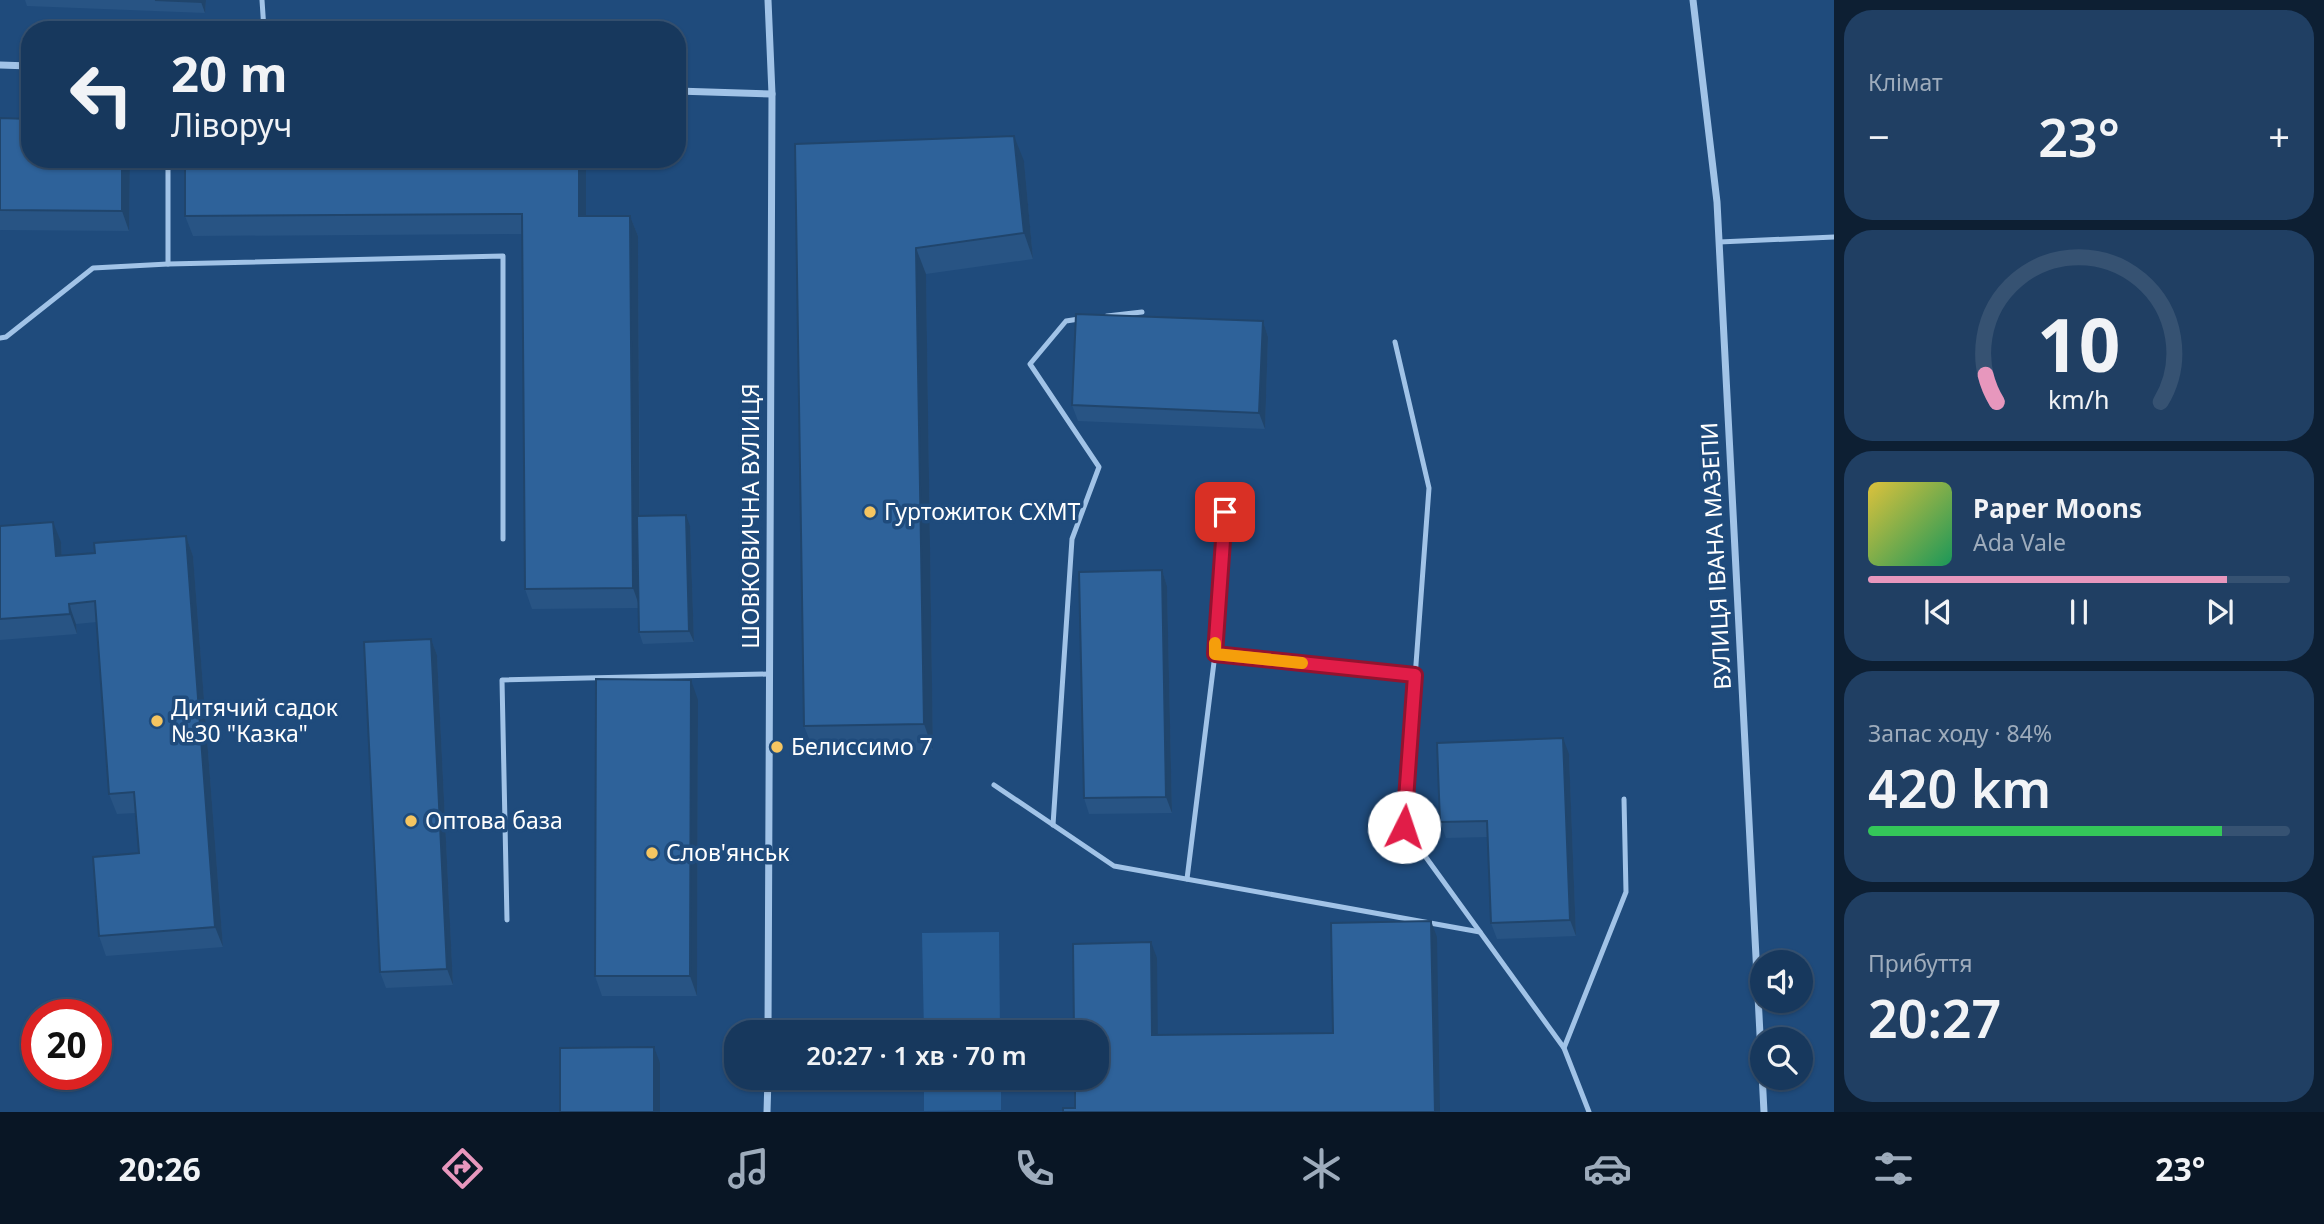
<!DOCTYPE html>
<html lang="uk">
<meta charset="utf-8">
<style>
body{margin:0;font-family:"Noto Sans",sans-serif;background:#203f63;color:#f1f3f6;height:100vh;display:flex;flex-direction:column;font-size:26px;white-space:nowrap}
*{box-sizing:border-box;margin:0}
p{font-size:23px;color:#9eacbc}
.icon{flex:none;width:38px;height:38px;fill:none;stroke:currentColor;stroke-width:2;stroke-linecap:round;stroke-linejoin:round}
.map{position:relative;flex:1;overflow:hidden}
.side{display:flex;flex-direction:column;gap:10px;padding:10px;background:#0d1f33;width:490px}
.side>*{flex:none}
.banner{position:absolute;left:21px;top:21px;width:665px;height:147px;border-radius:28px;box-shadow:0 2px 5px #0004,0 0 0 2px #365272;background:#17385d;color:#f1f3f6;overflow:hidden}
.tools{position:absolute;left:1750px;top:950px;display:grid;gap:14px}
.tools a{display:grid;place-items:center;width:63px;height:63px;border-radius:50%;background:#17385d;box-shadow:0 2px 5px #0004,0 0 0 2px #365272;font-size:35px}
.speed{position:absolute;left:21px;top:999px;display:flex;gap:14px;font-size:35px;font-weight:700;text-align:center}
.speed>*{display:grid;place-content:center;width:91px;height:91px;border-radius:50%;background:#17385d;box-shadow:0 2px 5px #0004,0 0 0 2px #365272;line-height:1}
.speed .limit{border:10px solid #d22;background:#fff;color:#111}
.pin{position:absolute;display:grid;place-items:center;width:60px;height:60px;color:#fff;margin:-30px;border-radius:14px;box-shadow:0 4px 10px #0006}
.me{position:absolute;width:77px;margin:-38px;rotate:4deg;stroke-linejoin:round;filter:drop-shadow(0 0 5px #0008)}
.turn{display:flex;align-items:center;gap:24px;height:147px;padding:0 35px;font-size:32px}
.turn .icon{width:91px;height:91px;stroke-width:2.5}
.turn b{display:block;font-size:49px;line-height:60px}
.big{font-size:52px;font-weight:600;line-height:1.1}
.side .tile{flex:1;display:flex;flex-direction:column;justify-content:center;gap:10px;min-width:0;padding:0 24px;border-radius:28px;background:#203f63}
.side .dial{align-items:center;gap:0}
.dial svg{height:182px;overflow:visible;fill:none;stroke:#365272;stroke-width:7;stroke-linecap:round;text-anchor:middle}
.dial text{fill:#f1f3f6;stroke:none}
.song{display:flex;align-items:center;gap:21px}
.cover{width:84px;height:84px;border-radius:10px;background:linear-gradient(135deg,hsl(50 70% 55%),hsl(150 70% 35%))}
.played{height:7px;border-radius:4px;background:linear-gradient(90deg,#e797bd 85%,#365272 85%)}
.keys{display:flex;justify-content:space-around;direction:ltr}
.heat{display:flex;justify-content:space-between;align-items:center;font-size:38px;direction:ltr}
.charge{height:10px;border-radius:5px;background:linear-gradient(90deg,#34c759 84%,#365272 0)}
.trip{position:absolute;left:724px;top:1020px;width:385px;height:70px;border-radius:28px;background:#17385d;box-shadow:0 2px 5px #0004,0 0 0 2px #365272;font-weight:600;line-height:70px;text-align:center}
.menu{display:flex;height:112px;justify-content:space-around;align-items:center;background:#091625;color:#9eacbc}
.menu .icon{width:49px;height:49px}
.menu .current{color:#e797bd}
.menu b{font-size:32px;color:#f1f3f6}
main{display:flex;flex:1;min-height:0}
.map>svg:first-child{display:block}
</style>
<main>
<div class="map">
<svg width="1834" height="1112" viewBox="0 0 1834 1112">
<rect width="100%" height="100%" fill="#1f4b7c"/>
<g fill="#285d95">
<polygon points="999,932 1000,1032 924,1032 922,933"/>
<polygon points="924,1078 1001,1078 1001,1110 924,1111"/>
</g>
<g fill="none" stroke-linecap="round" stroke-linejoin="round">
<g stroke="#a1c3e7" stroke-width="5">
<polyline points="262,0 264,30"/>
<polyline points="168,159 168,264"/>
<polyline points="1719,242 1834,237"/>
<polyline points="1107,316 1142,312"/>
<polyline points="0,338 6,337 93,268 168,264 503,256 503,539"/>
<polyline points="1395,342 1429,488 1404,827 1564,1048"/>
<polyline points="1215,654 1225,512"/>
<polyline points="994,785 1114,866 1480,932"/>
<polyline points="1053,825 1072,539 1099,467 1030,364 1066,321 1079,319"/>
<polyline points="1187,879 1215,654 1415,675"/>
<polyline points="507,920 502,680 769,674"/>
<polyline points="1589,1112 1564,1048 1626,892 1624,799"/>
</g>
<g stroke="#a1c3e7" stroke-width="7">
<polyline points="1693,0 1717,202 1764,1112"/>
<polyline points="0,65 30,66"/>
<polyline points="677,91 772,94"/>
<polyline points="768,1032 772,94 768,0"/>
<polyline points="767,1112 768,1078"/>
</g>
</g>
<g fill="#285484">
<polygon points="25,0 206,0 205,13 27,6"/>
<polygon points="0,118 130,159 129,231 0,230"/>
<polygon points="795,144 1024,161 1033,259 926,274 933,750 814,751 804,726"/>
<polygon points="185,159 586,159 586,216 630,216 638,236 640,516 690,526 694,642 643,644 639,632 639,608 532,609 525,589 522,234 193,236 185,216"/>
<polygon points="1263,321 1268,337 1265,429 1078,421 1072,405"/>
<polygon points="0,526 61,542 62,555 95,553 186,536 193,556 223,947 106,956 99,936 139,853 136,813 117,814 109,794 97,622 76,624 77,634 0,640"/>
<polygon points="1162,570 1167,586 1172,813 1089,814 1084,798"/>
<polygon points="431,639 437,655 453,985 386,988 380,972"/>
<polygon points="698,700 697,996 602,996 595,976"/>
<polygon points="1569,754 1576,936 1497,939 1491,923 1488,837 1446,838 1440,822"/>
</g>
<g fill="#20456c">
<polygon points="201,0 206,0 205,13 201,2"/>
<polygon points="1014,136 1024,161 1033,259 1024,233"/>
<polygon points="122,159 130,159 129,231 122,211"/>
<polygon points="579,159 586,159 586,236 579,216"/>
<polygon points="630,216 638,236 640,608 633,588"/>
<polygon points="916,248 926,274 933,750 924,724"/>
<polygon points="1263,321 1268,337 1265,429 1259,413"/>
<polygon points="686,515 690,526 694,642 689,631"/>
<polygon points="53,522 61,542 63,576 56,556"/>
<polygon points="186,536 193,556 223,947 215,927"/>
<polygon points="1162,570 1167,586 1172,813 1166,797"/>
<polygon points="69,604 76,624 77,634 70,614"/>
<polygon points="431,639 437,655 453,985 447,969"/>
<polygon points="691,680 698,700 697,996 690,976"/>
<polygon points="1563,738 1569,754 1576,936 1570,920"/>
<polygon points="1431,921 1437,937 1440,1112 1435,1112"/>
<polygon points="1151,942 1157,958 1158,1051 1152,1035"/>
<polygon points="654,1047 660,1063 660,1112 654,1112"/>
</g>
<g fill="#2e629a" stroke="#20456c" stroke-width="2">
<polygon points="155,0 201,0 201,2"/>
<polygon points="0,118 30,119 30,159 122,159 122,211 0,210"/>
<polygon points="1014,136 1024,233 916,248 924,724 804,726 795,144"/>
<polygon points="185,159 579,159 579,216 630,216 633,588 525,589 522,214 185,216"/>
<polygon points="1076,314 1263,321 1259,413 1072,405"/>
<polygon points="686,515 689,631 639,632 637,516"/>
<polygon points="53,522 56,556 95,553 94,543 186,536 215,927 99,936 93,857 139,853 134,792 109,794 95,601 69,604 70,614 0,619 0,526"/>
<polygon points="1162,570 1166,797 1084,798 1079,572"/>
<polygon points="431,639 447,969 380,972 364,642"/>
<polygon points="596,679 691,680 690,976 595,976"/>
<polygon points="1563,738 1570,920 1491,923 1487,821 1440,822 1437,743"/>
<polygon points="1431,921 1435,1112 1063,1112 1063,1108 1075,1108 1075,1078 1097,1078 1097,1032 1074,1032 1073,944 1151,942 1152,1035 1333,1033 1331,923"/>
<polygon points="654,1047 654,1112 560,1112 560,1048"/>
</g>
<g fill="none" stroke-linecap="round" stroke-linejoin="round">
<g stroke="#92132f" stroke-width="18">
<polyline id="route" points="1225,512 1215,654 1415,675 1404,827"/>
</g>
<use href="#route" stroke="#e11d48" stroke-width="12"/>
<polyline stroke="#f59e0b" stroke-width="12" points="1215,643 1215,654 1302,663"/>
</g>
<g fill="#f5c561" stroke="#1f4b7c" stroke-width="2.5">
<circle cx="870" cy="512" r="7"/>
<circle cx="157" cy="721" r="7"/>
<circle cx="777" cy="747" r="7"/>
<circle cx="411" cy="821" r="7"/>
<circle cx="652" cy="853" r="7"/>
</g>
<g text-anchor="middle" stroke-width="7" stroke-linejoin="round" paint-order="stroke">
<g font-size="23" fill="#fff" stroke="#1f4b7c" text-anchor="start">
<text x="884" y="520">Гуртожиток СХМТ</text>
<text x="171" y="716">Дитячий садок<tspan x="171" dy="26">№30 "Казка"</tspan></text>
<text x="791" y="755">Белиссимо 7</text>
<text x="425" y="829">Оптова база</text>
<text x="666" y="861">Слов'янськ</text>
</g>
<g font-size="23" fill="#fff" stroke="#1f4b7c">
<text transform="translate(751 516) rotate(-90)" y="8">ШОВКОВИЧНА ВУЛИЦЯ</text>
<text transform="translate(1716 556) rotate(-93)" y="8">ВУЛИЦЯ ІВАНА МАЗЕПИ</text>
</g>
</g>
</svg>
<div class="tools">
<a><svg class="icon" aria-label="sound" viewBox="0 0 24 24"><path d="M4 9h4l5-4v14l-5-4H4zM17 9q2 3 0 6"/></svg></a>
<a><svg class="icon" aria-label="search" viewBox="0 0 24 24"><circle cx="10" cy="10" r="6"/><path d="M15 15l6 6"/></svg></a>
</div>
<div class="speed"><div class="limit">20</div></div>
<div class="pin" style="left:1225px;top:512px;background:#d93025"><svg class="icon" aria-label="arrive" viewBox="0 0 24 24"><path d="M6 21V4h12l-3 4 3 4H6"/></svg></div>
<svg class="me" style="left:1404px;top:827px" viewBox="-20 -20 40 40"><circle r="19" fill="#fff"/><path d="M0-13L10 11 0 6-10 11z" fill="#e11d48"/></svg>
<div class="trip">20:27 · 1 хв · 70 m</div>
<div class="banner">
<div class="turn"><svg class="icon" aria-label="left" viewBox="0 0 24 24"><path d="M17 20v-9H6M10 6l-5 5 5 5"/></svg><div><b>20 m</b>Ліворуч</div></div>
</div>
</div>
<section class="side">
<div class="tile"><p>Клімат</p>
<div class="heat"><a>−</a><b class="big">23°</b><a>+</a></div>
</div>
<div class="tile dial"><svg viewBox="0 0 100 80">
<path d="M14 69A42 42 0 1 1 86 69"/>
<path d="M14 69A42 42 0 0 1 9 57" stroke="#e797bd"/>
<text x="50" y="56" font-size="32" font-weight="700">10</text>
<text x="50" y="72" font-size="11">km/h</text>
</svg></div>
<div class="tile">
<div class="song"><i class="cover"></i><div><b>Paper Moons</b><p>Ada Vale</p></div></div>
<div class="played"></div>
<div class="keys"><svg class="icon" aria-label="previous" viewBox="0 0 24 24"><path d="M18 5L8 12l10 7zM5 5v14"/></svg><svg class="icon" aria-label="pause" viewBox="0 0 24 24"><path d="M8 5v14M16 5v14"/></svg><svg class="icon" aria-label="next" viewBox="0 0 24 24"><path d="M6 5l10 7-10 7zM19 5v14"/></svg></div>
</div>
<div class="tile"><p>Запас ходу · 84%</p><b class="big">420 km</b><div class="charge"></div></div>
<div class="tile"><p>Прибуття</p><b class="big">20:27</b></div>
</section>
</main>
<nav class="menu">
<b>20:26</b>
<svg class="icon current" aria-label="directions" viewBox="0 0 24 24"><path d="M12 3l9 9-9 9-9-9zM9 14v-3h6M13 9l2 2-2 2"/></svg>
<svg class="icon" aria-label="music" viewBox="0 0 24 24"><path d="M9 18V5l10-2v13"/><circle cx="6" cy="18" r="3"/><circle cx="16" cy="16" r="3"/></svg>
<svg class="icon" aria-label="phone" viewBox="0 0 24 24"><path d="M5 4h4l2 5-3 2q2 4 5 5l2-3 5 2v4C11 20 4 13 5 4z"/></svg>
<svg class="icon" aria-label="climate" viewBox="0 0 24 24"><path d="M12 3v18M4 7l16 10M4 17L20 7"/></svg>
<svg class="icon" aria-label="car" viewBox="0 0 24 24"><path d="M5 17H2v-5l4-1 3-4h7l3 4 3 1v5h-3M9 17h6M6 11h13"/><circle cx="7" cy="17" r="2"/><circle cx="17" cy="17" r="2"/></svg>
<svg class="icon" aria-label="filters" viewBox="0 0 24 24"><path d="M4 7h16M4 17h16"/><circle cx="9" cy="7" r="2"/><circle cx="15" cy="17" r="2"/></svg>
<b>23°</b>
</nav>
